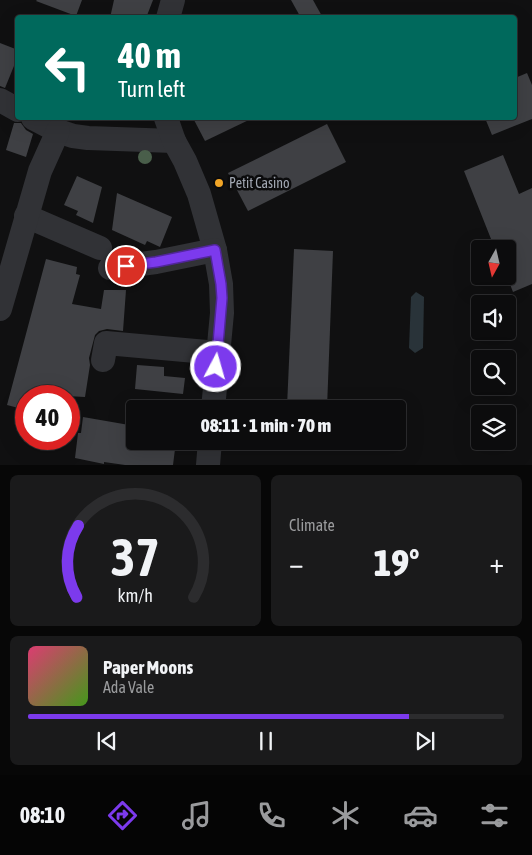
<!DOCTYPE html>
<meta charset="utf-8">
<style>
body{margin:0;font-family:"Asap Condensed",sans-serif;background:#1a1a1b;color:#f1f3f6;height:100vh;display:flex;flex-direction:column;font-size:19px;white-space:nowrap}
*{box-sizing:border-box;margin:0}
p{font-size:16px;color:#9a9b9d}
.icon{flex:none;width:28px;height:28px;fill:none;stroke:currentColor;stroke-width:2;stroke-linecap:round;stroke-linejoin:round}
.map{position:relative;height:465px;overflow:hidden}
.sheet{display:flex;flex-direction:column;gap:10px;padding:10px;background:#070707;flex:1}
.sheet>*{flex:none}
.hud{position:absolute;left:15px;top:15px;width:502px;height:105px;border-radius:5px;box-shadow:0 5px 20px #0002,0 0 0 1px #2c2c2e;background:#00695c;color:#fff;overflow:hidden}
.needle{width:32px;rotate:188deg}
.buttons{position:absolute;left:471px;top:240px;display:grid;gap:10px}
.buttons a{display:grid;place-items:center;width:45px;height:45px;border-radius:5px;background:#0c0c0d;box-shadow:0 5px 20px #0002,0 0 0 1px #2c2c2e;font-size:25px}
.speed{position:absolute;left:15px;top:385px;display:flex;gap:10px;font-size:25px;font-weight:700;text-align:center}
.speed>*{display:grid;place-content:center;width:65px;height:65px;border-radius:50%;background:#0c0c0d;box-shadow:0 5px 20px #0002,0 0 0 1px #2c2c2e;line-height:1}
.speed .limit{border:8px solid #d22;background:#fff;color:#111}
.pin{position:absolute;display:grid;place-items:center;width:42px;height:42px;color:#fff;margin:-21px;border:2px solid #fff;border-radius:50%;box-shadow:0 1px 5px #0007}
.me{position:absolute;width:55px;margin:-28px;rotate:6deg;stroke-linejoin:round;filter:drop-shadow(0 0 4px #0008)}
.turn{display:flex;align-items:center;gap:18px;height:105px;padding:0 20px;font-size:22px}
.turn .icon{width:65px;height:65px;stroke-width:2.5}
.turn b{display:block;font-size:35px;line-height:42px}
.big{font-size:38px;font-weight:800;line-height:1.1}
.sheet .widget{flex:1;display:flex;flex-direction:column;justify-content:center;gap:8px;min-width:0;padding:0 18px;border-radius:8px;background:#1a1a1b}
.sheet .dial{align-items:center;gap:0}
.dial svg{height:130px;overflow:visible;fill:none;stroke:#2c2c2e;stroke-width:7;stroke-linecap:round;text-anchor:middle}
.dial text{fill:#f1f3f6;stroke:none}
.song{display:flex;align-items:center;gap:15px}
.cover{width:60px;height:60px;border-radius:8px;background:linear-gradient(135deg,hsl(340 70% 55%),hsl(100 70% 35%))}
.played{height:5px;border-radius:2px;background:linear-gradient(90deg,#7c3aed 80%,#2c2c2e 80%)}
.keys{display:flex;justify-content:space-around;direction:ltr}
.heat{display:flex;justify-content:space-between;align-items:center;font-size:28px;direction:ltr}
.sheet .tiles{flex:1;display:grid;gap:10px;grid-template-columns:1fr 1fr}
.widget:last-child{grid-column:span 2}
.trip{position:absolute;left:126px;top:400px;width:280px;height:50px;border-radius:5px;background:#0c0c0d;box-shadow:0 5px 20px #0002,0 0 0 1px #2c2c2e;font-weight:800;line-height:50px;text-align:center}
.menu{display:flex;height:80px;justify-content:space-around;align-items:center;background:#050505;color:#9a9b9d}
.menu .icon{width:35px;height:35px}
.menu .active{color:#7c3aed}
.menu b{font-size:22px;color:#f1f3f6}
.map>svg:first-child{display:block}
</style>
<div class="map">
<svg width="532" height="465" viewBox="0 0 532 465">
<rect width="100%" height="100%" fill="#101011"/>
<polygon fill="#293339" points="416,292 424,297 423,348 415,353 409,348 411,297"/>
<g fill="#3f4044">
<polygon points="37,0 82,0 76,16 36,1"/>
<polygon points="114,0 153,0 146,18 110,18"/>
<polygon points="291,0 313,0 323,18 301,18"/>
<polygon points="0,43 18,50 18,56 5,88 0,86"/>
<polygon points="527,73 532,85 532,119 492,135 485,118 515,118 515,78"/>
<polygon points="193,118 253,118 205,141"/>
<polygon points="14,123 21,123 26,130 33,134 26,157 6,150"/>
<polygon points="327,124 346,162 248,211 228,173"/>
<polygon points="503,155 519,194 532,188 532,284 513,292 508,279 508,249 495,249 464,171"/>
<polygon points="77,176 102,187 93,223 76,215 78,211 64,205"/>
<polygon points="117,193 172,217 160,247 147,241 145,245 112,230"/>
<polygon points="294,249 333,251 327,408 287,407"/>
<polygon points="46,259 77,267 76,274 80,275 72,304 101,309 104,290 126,290 123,331 107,329 99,331 95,335 89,358 90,365 85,397 47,395 47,396 26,396 26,410 7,405"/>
<polygon points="137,365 164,367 164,376 185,378 183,394 135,389"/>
<polygon points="83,417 135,426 135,441 176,441 173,465 125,465 104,462 104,464 75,458 78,433 81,433"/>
</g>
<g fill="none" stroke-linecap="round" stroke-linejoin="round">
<g stroke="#313236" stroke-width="24">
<polyline points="168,18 173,0"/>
<polyline points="0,100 18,110"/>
<polyline points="33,118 58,131 73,136 88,138 174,141"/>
<polyline points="166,118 174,141 185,161 199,194 215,250 221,284 222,313 213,409"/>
<polyline points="26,216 100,248"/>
<polyline points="110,268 156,262 215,250"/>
<polyline points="0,309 40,171 58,131"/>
<polyline points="103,360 106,343 218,353"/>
<polyline points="208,465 210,441"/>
</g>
</g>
<circle fill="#495e4a" cx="145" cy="157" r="7"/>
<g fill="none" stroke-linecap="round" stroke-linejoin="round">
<g stroke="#51269a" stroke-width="12">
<polyline id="route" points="126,266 156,262 215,250 221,284 222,298 216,367"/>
</g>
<use href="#route" stroke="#7c3aed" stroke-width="9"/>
</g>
<circle fill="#f1a527" stroke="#0b0b0c" stroke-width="2" cx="219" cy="183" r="5"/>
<g text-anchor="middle" stroke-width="5" stroke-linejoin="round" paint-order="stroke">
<g font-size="14" fill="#a1a7b2" stroke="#0b0b0c" text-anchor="start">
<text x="229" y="188">Petit Casino</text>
</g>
</g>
</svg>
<div class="buttons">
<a><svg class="needle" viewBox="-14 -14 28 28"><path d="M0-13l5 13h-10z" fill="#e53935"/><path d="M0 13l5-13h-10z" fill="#9a9b9d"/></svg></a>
<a><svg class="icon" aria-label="sound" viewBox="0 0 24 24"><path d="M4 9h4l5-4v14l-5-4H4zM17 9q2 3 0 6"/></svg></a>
<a><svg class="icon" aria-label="search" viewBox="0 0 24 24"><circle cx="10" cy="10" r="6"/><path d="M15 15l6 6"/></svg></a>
<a><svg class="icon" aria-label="layers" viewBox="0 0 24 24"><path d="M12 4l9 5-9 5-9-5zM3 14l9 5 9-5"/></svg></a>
</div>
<div class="speed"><div class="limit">40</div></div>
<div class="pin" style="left:126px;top:266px;background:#d93025"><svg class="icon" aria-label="arrive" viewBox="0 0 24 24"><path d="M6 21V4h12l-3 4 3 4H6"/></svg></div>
<svg class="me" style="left:216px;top:367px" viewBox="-20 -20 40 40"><circle r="17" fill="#7c3aed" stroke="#fff" stroke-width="3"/><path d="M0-11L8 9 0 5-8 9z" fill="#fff"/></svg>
<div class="trip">08:11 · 1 min · 70 m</div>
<div class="hud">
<div class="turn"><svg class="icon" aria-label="left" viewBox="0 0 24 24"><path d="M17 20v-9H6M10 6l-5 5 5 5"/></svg><div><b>40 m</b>Turn left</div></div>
</div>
</div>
<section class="sheet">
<div class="tiles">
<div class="widget dial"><svg viewBox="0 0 100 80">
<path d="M14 69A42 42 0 1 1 86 69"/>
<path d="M14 69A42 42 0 0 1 15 25" stroke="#7c3aed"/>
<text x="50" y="56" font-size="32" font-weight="700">37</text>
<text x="50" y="72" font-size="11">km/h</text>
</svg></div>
<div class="widget"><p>Climate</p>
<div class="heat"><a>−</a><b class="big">19°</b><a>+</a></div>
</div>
<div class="widget">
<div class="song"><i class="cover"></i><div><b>Paper Moons</b><p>Ada Vale</p></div></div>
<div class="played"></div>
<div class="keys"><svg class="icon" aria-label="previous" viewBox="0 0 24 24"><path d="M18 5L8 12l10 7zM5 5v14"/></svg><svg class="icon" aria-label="pause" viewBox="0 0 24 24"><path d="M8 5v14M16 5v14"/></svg><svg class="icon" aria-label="next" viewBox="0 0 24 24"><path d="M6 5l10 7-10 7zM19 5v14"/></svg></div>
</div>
</div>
</section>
<nav class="menu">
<b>08:10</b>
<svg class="icon active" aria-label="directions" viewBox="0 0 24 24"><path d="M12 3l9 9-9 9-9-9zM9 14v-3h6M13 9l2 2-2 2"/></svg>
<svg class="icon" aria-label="music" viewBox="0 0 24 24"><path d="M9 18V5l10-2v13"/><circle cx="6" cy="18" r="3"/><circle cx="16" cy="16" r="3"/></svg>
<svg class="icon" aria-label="phone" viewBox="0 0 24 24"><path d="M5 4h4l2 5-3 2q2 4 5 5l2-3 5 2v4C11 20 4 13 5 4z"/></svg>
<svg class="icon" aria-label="climate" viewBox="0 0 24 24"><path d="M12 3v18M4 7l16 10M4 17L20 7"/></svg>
<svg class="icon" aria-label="car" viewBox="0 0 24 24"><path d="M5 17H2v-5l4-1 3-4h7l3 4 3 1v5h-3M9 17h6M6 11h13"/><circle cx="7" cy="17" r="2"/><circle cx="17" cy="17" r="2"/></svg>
<svg class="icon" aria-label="filters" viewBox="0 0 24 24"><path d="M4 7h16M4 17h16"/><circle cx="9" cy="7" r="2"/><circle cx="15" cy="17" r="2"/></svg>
</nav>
